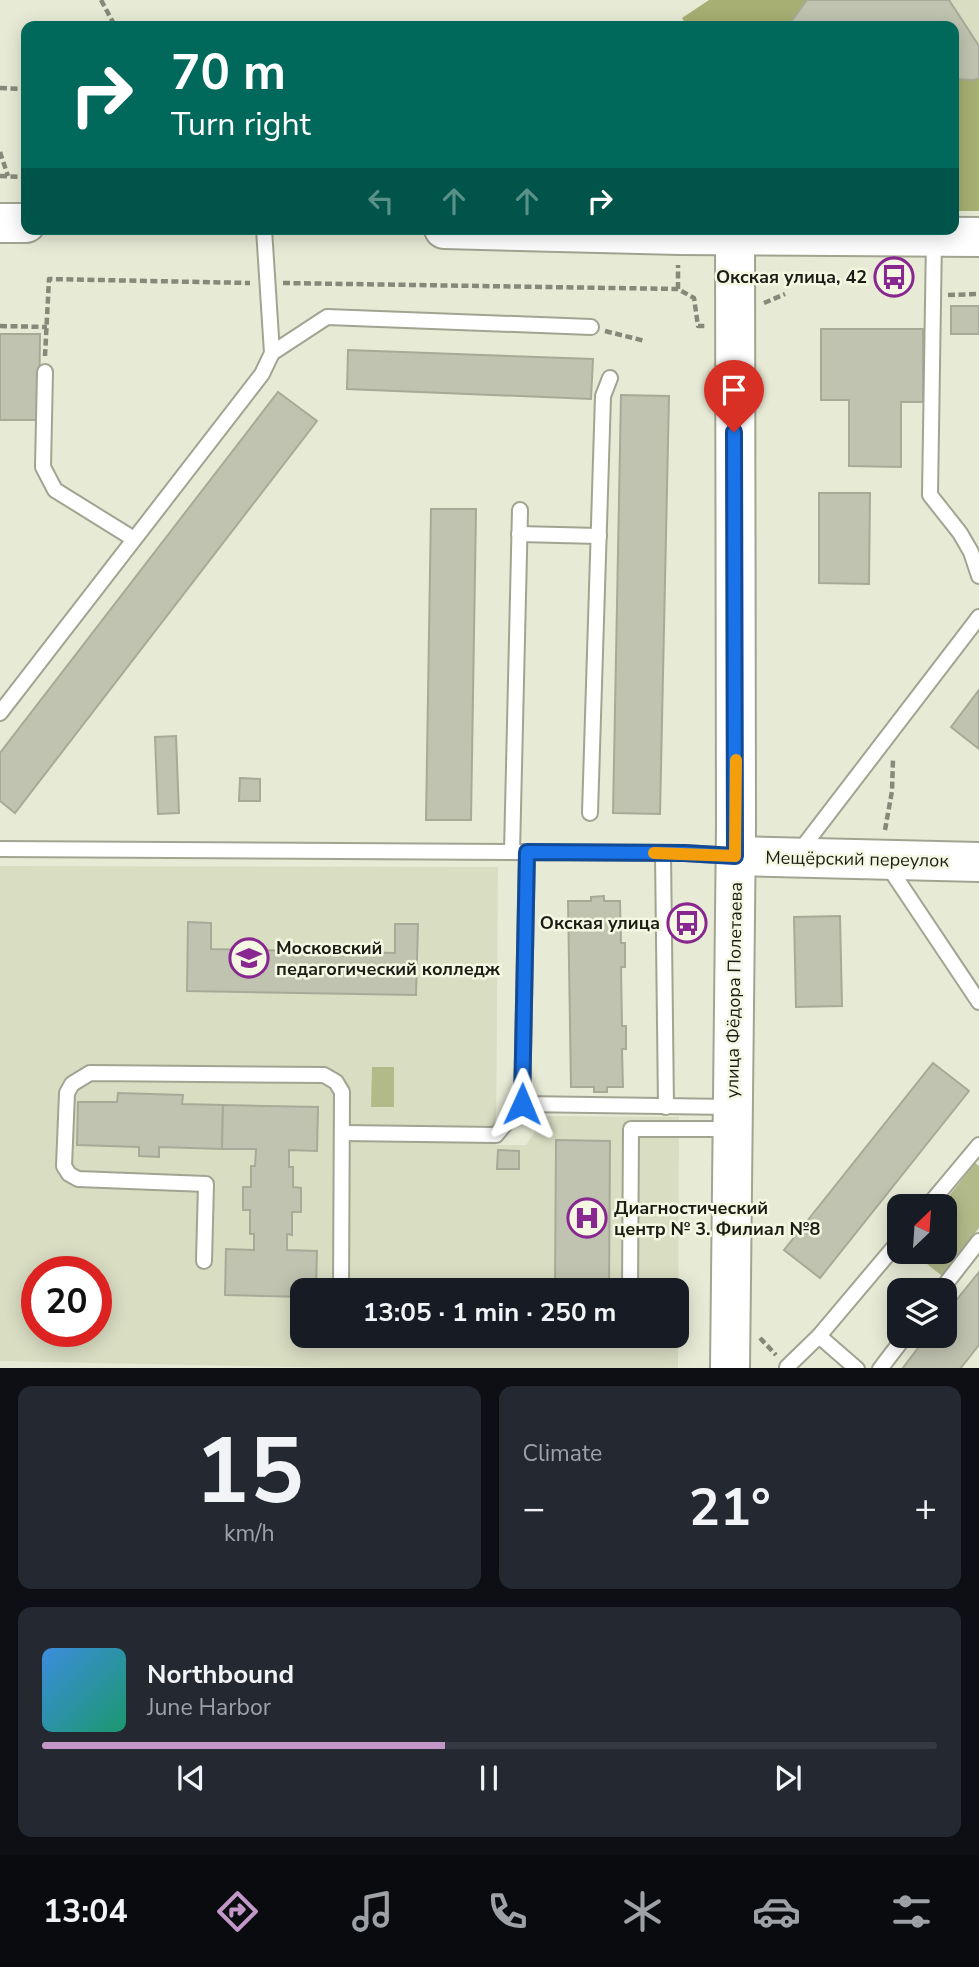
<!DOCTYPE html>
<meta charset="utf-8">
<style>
body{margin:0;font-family:"Nunito Sans",sans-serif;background:#242831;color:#f1f3f6;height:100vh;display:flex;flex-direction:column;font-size:26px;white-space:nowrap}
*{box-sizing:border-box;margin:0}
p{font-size:23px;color:#9ea1a6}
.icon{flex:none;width:38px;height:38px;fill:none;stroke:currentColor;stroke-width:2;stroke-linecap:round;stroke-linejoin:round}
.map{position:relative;height:1368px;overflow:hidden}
.details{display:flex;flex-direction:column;gap:18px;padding:18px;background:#0d0f14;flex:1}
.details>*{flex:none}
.banner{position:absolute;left:21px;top:21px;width:938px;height:214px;border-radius:14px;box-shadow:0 4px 18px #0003;background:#00695c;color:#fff;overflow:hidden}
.needle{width:46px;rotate:25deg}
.controls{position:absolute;left:887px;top:1194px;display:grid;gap:14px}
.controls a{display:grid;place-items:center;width:70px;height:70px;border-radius:14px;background:#171b24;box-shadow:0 4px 18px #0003;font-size:35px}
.speed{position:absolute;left:21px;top:1256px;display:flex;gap:14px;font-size:35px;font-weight:700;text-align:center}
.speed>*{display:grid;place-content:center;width:91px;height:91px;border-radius:50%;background:#171b24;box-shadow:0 4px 18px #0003;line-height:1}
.speed .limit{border:10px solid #d22;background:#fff;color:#111}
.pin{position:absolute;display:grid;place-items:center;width:60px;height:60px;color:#fff;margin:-72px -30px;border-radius:50% 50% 50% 0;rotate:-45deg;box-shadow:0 0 7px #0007}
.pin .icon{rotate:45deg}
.me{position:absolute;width:77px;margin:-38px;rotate:1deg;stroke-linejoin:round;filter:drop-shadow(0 0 5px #0008)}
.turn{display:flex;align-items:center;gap:24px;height:147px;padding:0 35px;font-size:32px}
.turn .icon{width:91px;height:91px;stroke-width:2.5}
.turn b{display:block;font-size:49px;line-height:60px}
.lanes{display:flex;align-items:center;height:66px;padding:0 35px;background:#0003;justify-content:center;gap:35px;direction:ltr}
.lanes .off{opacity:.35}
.big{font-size:52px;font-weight:700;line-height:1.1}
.details .tile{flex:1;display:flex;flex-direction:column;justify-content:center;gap:10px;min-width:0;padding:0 24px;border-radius:14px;background:#242831}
.details .dial{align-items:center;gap:0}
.dial b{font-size:91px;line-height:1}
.song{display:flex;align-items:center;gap:21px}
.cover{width:84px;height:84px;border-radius:10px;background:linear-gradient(135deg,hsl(210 70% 55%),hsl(160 70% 35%))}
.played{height:7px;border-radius:4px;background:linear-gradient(90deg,#c297c8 45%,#363941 45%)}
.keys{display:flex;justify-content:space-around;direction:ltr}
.heat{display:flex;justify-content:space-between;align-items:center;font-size:38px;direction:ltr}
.details .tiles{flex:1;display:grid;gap:18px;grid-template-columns:1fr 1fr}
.tile:last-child{grid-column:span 2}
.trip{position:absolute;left:290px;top:1278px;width:399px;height:70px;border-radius:14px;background:#171b24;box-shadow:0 4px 18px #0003;font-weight:700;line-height:70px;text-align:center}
.menu{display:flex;height:112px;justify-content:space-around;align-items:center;background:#090b0e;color:#9ea1a6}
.menu .icon{width:49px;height:49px}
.menu .selected{color:#c297c8}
.menu b{font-size:32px;color:#f1f3f6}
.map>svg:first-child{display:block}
</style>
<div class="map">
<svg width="979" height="1369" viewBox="0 0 979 1369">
<rect width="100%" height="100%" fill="#e7ebd6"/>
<g fill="#d9ddc2" fill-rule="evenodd">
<polygon points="949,0 979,0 979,46"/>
<path d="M0,866L498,867L496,1145H526L546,1116L679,1117L678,1368H346L0,1361ZM37,1272H96V1332H37ZM303,1290H677V1335H303Z"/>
</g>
<g fill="#b3ba8a">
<polygon points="372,1067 394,1067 394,1107 371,1107"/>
<polygon points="975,1163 979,1166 979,1228 942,1276 911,1251 945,1251 945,1206 941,1206"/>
</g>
<g fill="#a7af73">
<polygon points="709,0 807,0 788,26 687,26 682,18"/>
<polygon points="979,78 979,211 954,211 954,79 974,80"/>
</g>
<g fill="#c0c3b0" stroke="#a7aa97" stroke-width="2">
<polygon points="807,0 949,0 979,46 979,78 974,80 954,79 954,26 788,26"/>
<rect x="951" y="306" width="28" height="28"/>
<polygon points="821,329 923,329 923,402 901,402 901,467 849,466 849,400 821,400"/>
<polygon points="0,334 40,334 39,420 0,420"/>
<polygon points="348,350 593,359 591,399 347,389"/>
<polygon points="278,392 317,421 15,813 0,801 0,753"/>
<polygon points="621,395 669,396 660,814 613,813"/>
<polygon points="819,493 870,493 869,584 819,583"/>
<polygon points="431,509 476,509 471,820 426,820"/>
<polygon points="979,690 979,749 951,727"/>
<polygon points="176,736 179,813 158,814 155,737"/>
<polygon points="240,778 260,779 260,801 239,801"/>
<polygon points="604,896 604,901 620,901 621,943 625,943 625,967 621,967 622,1026 626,1026 626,1049 622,1049 623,1087 607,1087 607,1092 594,1092 594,1087 571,1087 568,901 591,901 591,897"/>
<polygon points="840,916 842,1006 796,1007 794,917"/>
<polygon points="188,922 211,923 211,949 395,953 395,924 418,924 416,995 187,991"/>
<polygon points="933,1063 969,1091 820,1278 784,1250"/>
<polygon points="118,1093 183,1095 182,1104 223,1105 222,1149 159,1147 159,1157 139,1156 139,1147 77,1145 78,1102 117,1102"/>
<polygon points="223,1105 318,1107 317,1151 289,1150 289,1167 293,1167 293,1187 301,1188 301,1212 292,1212 292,1235 287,1234 287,1250 317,1251 316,1290 303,1290 303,1297 225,1295 226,1249 254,1250 254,1234 250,1234 250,1210 243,1210 243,1187 251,1187 251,1166 255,1166 256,1149 222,1149"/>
<polygon points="556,1140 610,1141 609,1290 555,1290"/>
<polygon points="498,1150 519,1151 519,1169 497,1169"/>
<polygon points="979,1272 979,1345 960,1369 902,1369 928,1335 945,1335 945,1314"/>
</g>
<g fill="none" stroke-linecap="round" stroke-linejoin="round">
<g stroke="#a1a491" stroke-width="18">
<g id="lane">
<polyline points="934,238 930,495 960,533 971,552 979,576"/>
<polyline points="272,353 327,317 591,327"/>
<polyline points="45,372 43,467 55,490 134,539"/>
<polyline points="519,534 599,536"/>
<polyline points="0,713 262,374 272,353 264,229"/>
<polyline points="590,813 603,396 610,378"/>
<polyline points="0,849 684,853 733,856"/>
<polyline points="512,852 520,510"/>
<polyline points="799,852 979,617"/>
<polyline points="663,853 666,1107"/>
<polyline points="886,863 979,1002"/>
<polyline points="522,1104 527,852"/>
<polyline points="343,1133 496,1135 522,1104 731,1107"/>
<polyline points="928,1206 979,1145"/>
<polyline points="204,1261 206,1184 78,1179 69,1174 64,1166 67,1093 72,1084 90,1073 324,1075 336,1082 342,1092 341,1290"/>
<polyline points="630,1290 631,1129 731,1129"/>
<polyline points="941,1290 979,1241"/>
<polyline points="819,1336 857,1369"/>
<polyline points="787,1367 819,1336 900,1240"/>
<polyline points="880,1369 906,1335"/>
</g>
</g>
<g stroke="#a1a491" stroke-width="42">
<g id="secondary">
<polyline points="0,223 26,223"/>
<polyline points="444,229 679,235 979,237"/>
<polyline points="735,856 979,862"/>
<polyline points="730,1369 736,825 735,234"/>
</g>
</g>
<g stroke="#86897a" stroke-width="4.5" stroke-dasharray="7 3.5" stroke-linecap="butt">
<polyline points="101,0 115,26"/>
<polyline points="0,88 26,89"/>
<polyline points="0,152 8,176"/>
<polyline points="0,176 26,177"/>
<polyline points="283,283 678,289 694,298 698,326 707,326"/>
<polyline points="678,289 678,265"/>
<polyline points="948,295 979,294"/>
<polyline points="764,303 785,294"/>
<polyline points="0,326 47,327"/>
<polyline points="605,331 645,341"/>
<polyline points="45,356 49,279 250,283"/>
<polyline points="885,830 892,791 893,759"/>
<polyline points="760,1338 776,1355"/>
</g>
<use href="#lane" stroke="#fff" stroke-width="14"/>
<use href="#secondary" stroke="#fff" stroke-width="38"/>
</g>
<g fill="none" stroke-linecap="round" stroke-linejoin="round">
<g stroke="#114b97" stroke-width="18">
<polyline id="route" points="522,1104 527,852 684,853 735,856 734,432"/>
</g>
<use href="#route" stroke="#1a73e8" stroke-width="12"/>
<polyline stroke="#f59e0b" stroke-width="12" points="654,853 735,856 736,760"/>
</g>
<defs>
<g id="bus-ring" transform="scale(2.0125)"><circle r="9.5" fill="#f4f8e3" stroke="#882790" stroke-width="1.5"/><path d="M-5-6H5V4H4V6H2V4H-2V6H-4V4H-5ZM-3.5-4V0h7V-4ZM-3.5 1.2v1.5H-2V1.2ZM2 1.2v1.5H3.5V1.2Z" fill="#882790"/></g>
<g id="university-ring" transform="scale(2.0125)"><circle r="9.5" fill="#f4f8e3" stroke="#882790" stroke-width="1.5"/><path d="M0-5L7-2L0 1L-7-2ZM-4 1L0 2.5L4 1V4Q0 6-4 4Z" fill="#882790"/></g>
<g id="hospital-ring" transform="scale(2.0125)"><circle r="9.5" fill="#f4f8e3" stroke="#882790" stroke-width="1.5"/><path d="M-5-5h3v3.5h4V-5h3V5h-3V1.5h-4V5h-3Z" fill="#882790"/></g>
</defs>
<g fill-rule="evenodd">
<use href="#bus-ring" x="894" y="277"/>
<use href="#bus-ring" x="687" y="923"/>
<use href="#university-ring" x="249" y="958"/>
<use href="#hospital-ring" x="587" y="1218"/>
</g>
<g text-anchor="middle" stroke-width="5" stroke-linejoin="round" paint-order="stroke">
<g font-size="18" font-weight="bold" fill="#1b1d15" stroke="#f4f8e3" text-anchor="end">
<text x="867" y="283">Окская улица, 42</text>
<text x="660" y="929">Окская улица</text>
<text x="276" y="954" text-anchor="start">Московский<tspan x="276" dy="21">педагогический колледж</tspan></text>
<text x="614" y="1214" text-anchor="start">Диагностический<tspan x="614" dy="21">центр № 3. Филиал №8</tspan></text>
</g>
<g font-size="18" fill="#1b1d15" stroke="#f4f8e3">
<text transform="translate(857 859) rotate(1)" y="6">Мещёрский переулок</text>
<text transform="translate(734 990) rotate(-89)" y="6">улица Фёдора Полетаева</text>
</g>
</g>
</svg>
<div class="controls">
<a><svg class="needle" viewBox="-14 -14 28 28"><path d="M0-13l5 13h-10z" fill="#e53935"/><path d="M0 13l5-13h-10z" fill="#9ea1a6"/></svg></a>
<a><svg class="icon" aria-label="layers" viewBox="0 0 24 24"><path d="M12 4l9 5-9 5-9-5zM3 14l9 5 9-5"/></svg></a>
</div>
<div class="speed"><div class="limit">20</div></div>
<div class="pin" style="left:734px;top:432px;background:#d93025"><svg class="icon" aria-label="arrive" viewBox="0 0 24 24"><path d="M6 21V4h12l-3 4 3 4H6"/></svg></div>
<svg class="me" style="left:522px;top:1104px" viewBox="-20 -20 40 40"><path d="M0-17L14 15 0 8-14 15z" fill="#1a73e8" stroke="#fff" stroke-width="4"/></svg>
<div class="trip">13:05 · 1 min · 250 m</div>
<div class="banner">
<div class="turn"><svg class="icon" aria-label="right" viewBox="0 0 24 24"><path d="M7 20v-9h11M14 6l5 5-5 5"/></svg><div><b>70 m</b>Turn right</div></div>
<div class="lanes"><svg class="icon off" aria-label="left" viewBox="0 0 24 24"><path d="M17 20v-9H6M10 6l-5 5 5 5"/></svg><svg class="icon off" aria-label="ahead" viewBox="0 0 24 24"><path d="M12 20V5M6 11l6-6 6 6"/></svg><svg class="icon off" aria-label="ahead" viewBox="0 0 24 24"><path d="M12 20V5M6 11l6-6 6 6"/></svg><svg class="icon" aria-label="right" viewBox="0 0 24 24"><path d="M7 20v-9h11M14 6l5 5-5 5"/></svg></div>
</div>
</div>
<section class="details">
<div class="tiles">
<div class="tile dial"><b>15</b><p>km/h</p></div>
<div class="tile"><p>Climate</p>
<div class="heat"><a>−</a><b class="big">21°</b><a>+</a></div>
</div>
<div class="tile">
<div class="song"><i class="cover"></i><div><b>Northbound</b><p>June Harbor</p></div></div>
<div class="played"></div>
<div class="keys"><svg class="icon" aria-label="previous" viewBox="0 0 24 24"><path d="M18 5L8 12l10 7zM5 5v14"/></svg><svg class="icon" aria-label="pause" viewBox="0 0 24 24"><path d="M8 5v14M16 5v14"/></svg><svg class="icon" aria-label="next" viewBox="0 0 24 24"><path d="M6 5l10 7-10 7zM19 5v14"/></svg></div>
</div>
</div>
</section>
<nav class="menu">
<b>13:04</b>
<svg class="icon selected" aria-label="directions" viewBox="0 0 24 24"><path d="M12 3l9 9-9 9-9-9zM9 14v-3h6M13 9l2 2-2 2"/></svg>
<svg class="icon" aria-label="music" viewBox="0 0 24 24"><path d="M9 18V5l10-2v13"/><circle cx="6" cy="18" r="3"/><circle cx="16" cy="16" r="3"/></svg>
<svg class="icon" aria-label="phone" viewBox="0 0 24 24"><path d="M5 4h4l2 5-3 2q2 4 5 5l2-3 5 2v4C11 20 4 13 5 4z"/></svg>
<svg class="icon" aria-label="climate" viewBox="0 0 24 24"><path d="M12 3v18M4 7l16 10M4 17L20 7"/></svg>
<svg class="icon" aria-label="car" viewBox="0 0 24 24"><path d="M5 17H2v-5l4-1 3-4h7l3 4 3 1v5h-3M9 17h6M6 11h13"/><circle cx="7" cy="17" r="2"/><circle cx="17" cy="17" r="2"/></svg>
<svg class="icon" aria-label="filters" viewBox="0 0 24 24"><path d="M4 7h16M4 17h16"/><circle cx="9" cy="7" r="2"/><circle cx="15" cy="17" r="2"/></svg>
</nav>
